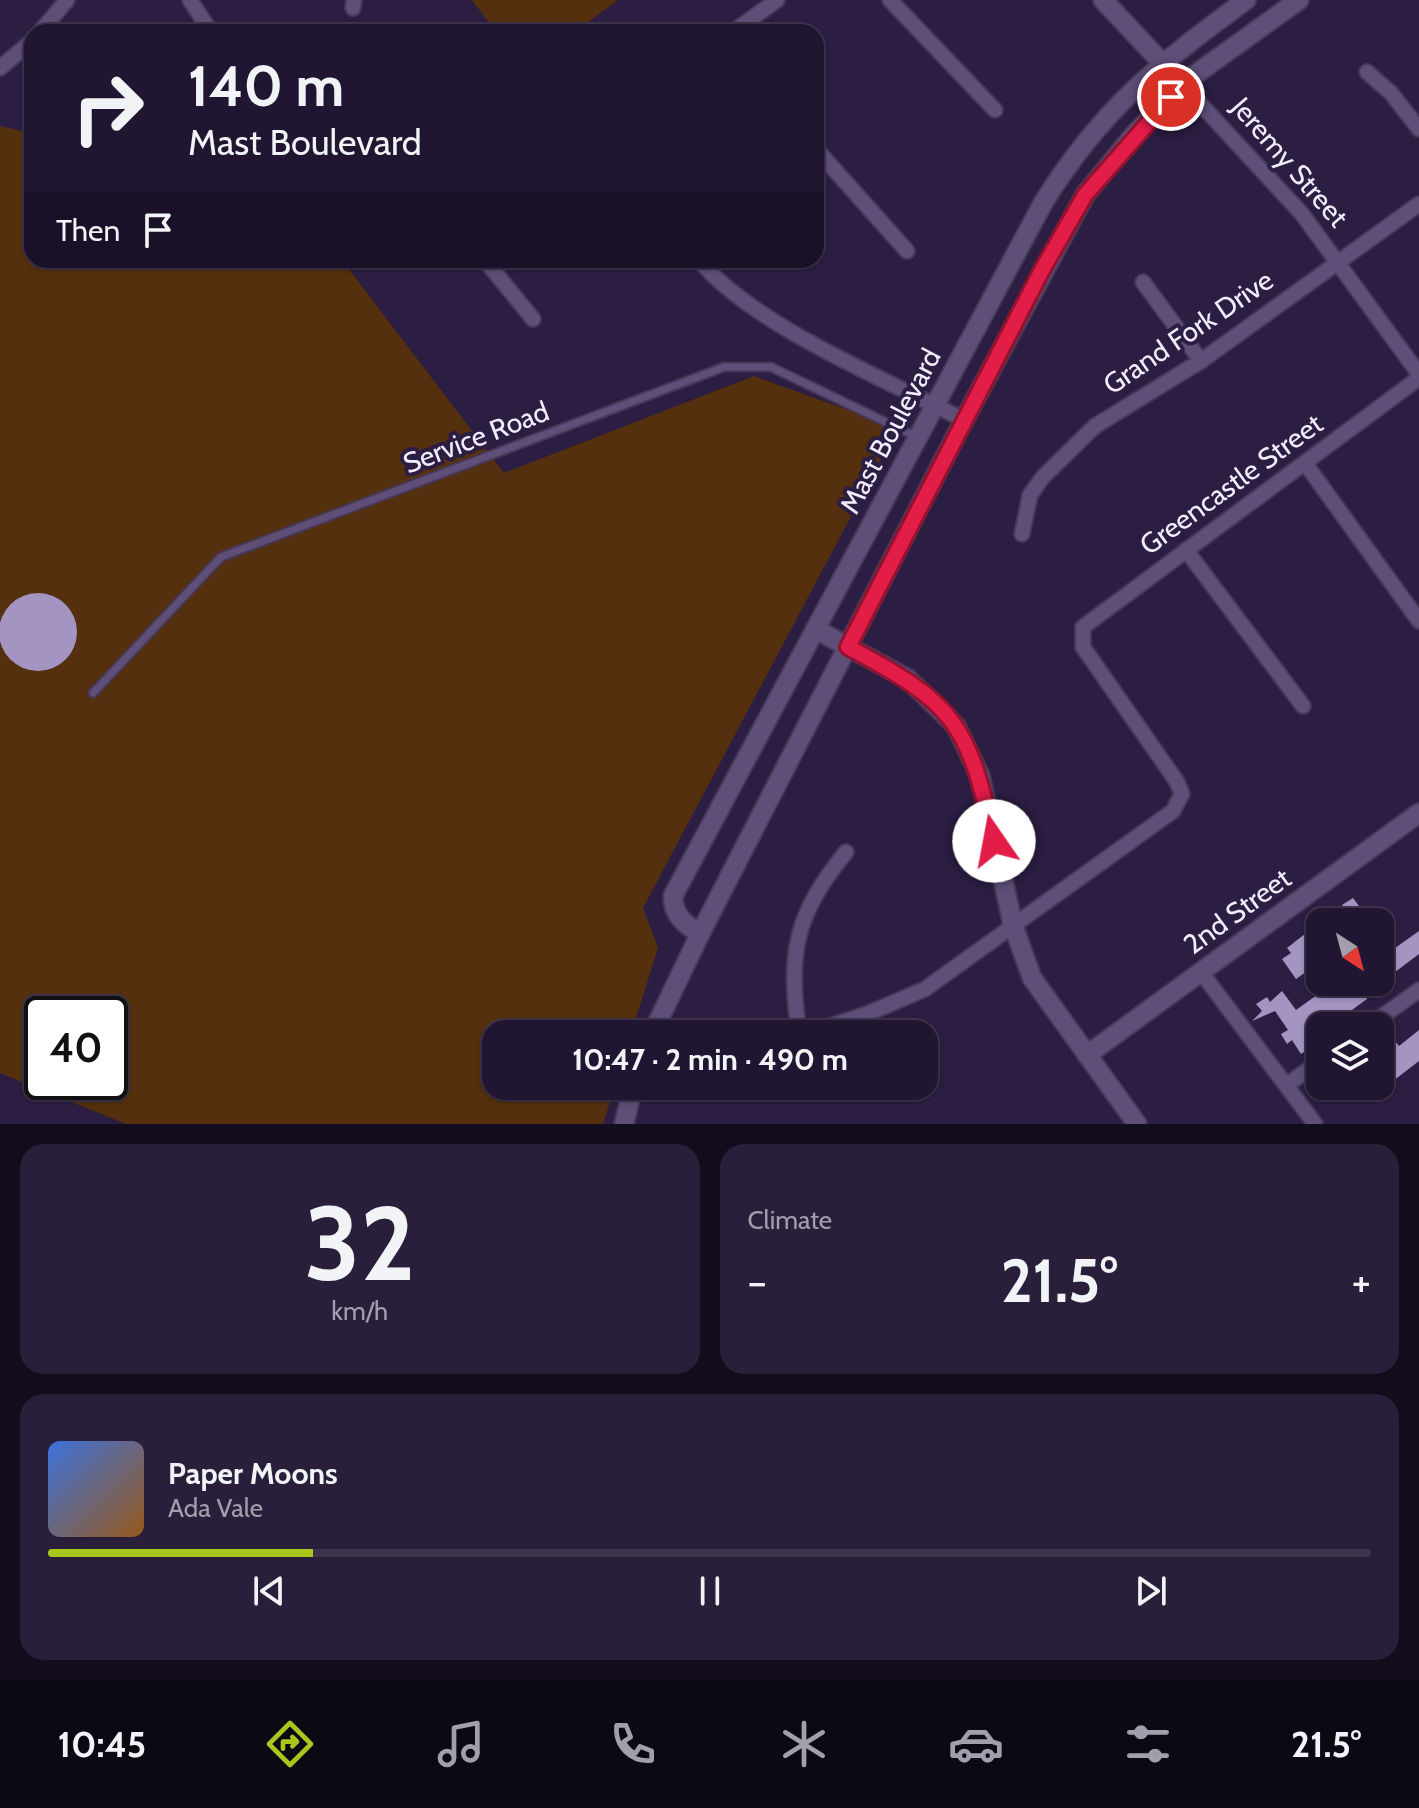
<!DOCTYPE html>
<meta charset="utf-8">
<style>
body{margin:0;font-family:Cabin,sans-serif;background:#291f3a;color:#f1f3f6;height:100vh;display:flex;flex-direction:column;font-size:30px;white-space:nowrap}
*{box-sizing:border-box;margin:0}
p{font-size:26px;color:#a29fac}
.icon{flex:none;width:44px;height:44px;fill:none;stroke:currentColor;stroke-width:2;stroke-linecap:round;stroke-linejoin:round}
.map{position:relative;height:1124px;overflow:hidden}
.details{display:flex;flex-direction:column;gap:20px;padding:20px;background:#120c1c;flex:1}
.details>*{flex:none}
.top-card{position:absolute;left:24px;top:24px;width:800px;height:244px;border-radius:24px;box-shadow:0 2px 6px #0004,0 0 0 2px #3e354d;background:#211632;color:#f1f3f6;overflow:hidden}
.needle{width:52px;rotate:144deg}
.controls{position:absolute;left:1306px;top:908px;display:grid;gap:16px}
.controls a{display:grid;place-items:center;width:88px;height:88px;border-radius:16px;background:#211632;box-shadow:0 2px 6px #0004,0 0 0 2px #3e354d;font-size:40px}
.speed{position:absolute;left:24px;top:996px;display:flex;gap:16px;font-size:40px;font-weight:700;text-align:center}
.speed>*{display:grid;place-content:center;width:104px;height:104px;border-radius:50%;background:#211632;box-shadow:0 2px 6px #0004,0 0 0 2px #3e354d;line-height:1}
.speed .limit{border:4px solid #111;border-radius:12px;background:#fff;color:#111}
.pin{position:absolute;display:grid;place-items:center;width:68px;height:68px;color:#fff;margin:-34px;border:4px solid #fff;border-radius:50%;box-shadow:0 2px 8px #0007}
.me{position:absolute;width:88px;margin:-44px;rotate:348deg;stroke-linejoin:round;filter:drop-shadow(0 0 6px #0008)}
.turn{display:flex;align-items:center;gap:28px;height:168px;padding:0 32px;font-size:36px}
.turn .icon{width:104px;height:104px;stroke-width:2.5}
.turn b{display:block;font-size:56px;line-height:68px}
.then{display:flex;align-items:center;height:76px;padding:0 32px;background:#0003;gap:16px;font-size:30px}
.big{font-size:60px;font-weight:700;line-height:1.1}
.details .tile{flex:1;display:flex;flex-direction:column;justify-content:center;gap:12px;min-width:0;padding:0 28px;border-radius:24px;background:#291f3a}
.details .dial{align-items:center;gap:0}
.dial b{font-size:104px;line-height:1}
.song{display:flex;align-items:center;gap:24px}
.cover{width:96px;height:96px;border-radius:12px;background:linear-gradient(135deg,hsl(220 70% 55%),hsl(30 70% 35%))}
.played{height:8px;border-radius:4px;background:linear-gradient(90deg,#a8c71d 20%,#3e354d 20%)}
.keys{display:flex;justify-content:space-around;direction:ltr}
.heat{display:flex;justify-content:space-between;align-items:center;font-size:44px;direction:ltr}
.details .tiles{flex:1;display:grid;gap:20px;grid-template-columns:1fr 1fr}
.tile:last-child{grid-column:span 2}
.trip{position:absolute;left:482px;top:1020px;width:456px;height:80px;border-radius:24px;background:#211632;box-shadow:0 2px 6px #0004,0 0 0 2px #3e354d;font-weight:700;line-height:80px;text-align:center}
.tabs{display:flex;height:128px;justify-content:space-around;align-items:center;background:#0d0914;color:#a29fac}
.tabs .icon{width:56px;height:56px}
.tabs .current{color:#a8c71d}
.tabs b{font-size:36px;color:#f1f3f6}
.map>svg:first-child{display:block}
</style>
<div class="map">
<svg width="1419" height="1124" viewBox="0 0 1419 1124">
<rect width="100%" height="100%" fill="#2c1d42"/>
<g fill="#54300e" fill-rule="evenodd">
<polygon points="472,0 618,0 575,32 496,32"/>
<path d="M0,126L32,133V260H342L504,473L754,376L898,428L643,908L658,948L631,1034H496V1086H615L603,1124H126L0,1073ZM42,1014H110V1082H42Z"/>
</g>
<g fill="#a494c2">
<circle cx="38" cy="632" r="39"/>
<polygon points="1353,898 1371,922 1330,922 1346,911 1342,905"/>
<polygon points="1315,926 1320,934 1320,962 1296,979 1282,959 1291,953 1287,948"/>
<polygon points="1419,931 1419,954 1391,975 1394,979 1384,986 1380,981 1380,943 1388,953"/>
<polygon points="1346,982 1376,982 1363,993 1367,999 1330,1026 1305,1026 1318,1042 1301,1054 1292,1040 1287,1044 1281,1034 1288,1030 1275,1011 1252,1021 1262,1011 1256,1004 1267,997 1270,1002 1282,991 1296,1010 1328,987 1332,992"/>
<polygon points="1419,1030 1419,1061 1380,1091 1380,1060 1388,1054 1384,1049 1395,1041 1399,1046"/>
</g>
<g fill="none" stroke-linecap="round" stroke-linejoin="round">
<g stroke="#463857" stroke-width="11">
<polyline id="service" points="93,693 221,557 724,367 771,367 917,437"/>
</g>
<g stroke="#463857" stroke-width="18">
<g id="minor">
<polyline points="190,0 211,32"/>
<polyline points="890,0 995,110"/>
<polyline points="353,8 354,0"/>
<polyline points="40,32 67,0"/>
<polyline points="733,32 777,0"/>
<polyline points="0,68 32,41"/>
<polyline points="1367,72 1391,93 1419,129"/>
<polyline points="1182,84 1302,214 1419,374"/>
<polyline points="816,149 907,251"/>
<polyline points="485,260 533,319"/>
<path d="M699,260C754,326 885,379 964,420"/>
<polyline points="1143,282 1201,361"/>
<polyline points="1305,463 1419,621"/>
<polyline points="1022,534 1030,495 1043,477 1095,426 1201,361 1419,204"/>
<polyline points="1186,550 1303,706"/>
<polyline points="1201,972 1315,1124"/>
<polyline points="1369,1026 1419,990"/>
<path d="M799,1034C788,953 794,916 846,852"/>
<polyline points="806,1034 867,1014 925,989 1173,811 1182,794 1177,782 1083,647 1083,627 1419,378"/>
<polyline points="1287,1085 1320,1061"/>
</g>
</g>
<g stroke="#463857" stroke-width="22">
<g id="tertiary">
<polyline points="1103,0 1182,84"/>
<polyline points="815,629 908,679 956,726 980,776 1013,925 1032,978 1137,1124"/>
<path d="M700,934C684,924 673,915 673,896L1043,203C1102,108 1158,65 1246,0"/>
<polyline points="652,1034 700,934 964,420 1085,195 1133,136 1182,84 1299,0"/>
<polyline points="1087,1055 1419,813"/>
<polyline points="624,1124 633,1086"/>
</g>
</g>
<use href="#service" stroke="#5e4e78" stroke-width="7"/>
<use href="#minor" stroke="#5e4e78" stroke-width="14"/>
<use href="#tertiary" stroke="#5e4e78" stroke-width="18"/>
</g>
<g fill="none" stroke-linecap="round" stroke-linejoin="round">
<g stroke="#92132f" stroke-width="20">
<path id="route" d="M994,841C968,722 955,704 848,647L1042,270L1085,195L1171,97"/>
</g>
<use href="#route" stroke="#e11d48" stroke-width="14"/>
</g>
<g text-anchor="middle" stroke-width="8" stroke-linejoin="round" paint-order="stroke">
<g font-size="28" fill="#f2edfc" stroke="#2c1d42">
<text transform="translate(1290 162) rotate(49)" y="10">Jeremy Street</text>
<text transform="translate(1188 332) rotate(-34)" y="10">Grand Fork Drive</text>
<text transform="translate(890 431) rotate(-62)" y="10">Mast Boulevard</text>
<text transform="translate(476 437) rotate(-21)" y="10">Service Road</text>
<text transform="translate(1231 484) rotate(-36)" y="10">Greencastle Street</text>
<text transform="translate(1237 911) rotate(-36)" y="10">2nd Street</text>
</g>
</g>
</svg>
<div class="controls">
<a><svg class="needle" viewBox="-14 -14 28 28"><path d="M0-13l5 13h-10z" fill="#e53935"/><path d="M0 13l5-13h-10z" fill="#a29fac"/></svg></a>
<a><svg class="icon" aria-label="layers" viewBox="0 0 24 24"><path d="M12 4l9 5-9 5-9-5zM3 14l9 5 9-5"/></svg></a>
</div>
<div class="speed"><div class="limit">40</div></div>
<div class="pin" style="left:1171px;top:97px;background:#d93025"><svg class="icon" aria-label="arrive" viewBox="0 0 24 24"><path d="M6 21V4h12l-3 4 3 4H6"/></svg></div>
<svg class="me" style="left:994px;top:841px" viewBox="-20 -20 40 40"><circle r="19" fill="#fff"/><path d="M0-13L10 11 0 6-10 11z" fill="#e11d48"/></svg>
<div class="trip">10:47 · 2 min · 490 m</div>
<div class="top-card">
<div class="turn"><svg class="icon" aria-label="right" viewBox="0 0 24 24"><path d="M7 20v-9h11M14 6l5 5-5 5"/></svg><div><b>140 m</b>Mast Boulevard</div></div>
<div class="then">Then<svg class="icon" aria-label="arrive" viewBox="0 0 24 24"><path d="M6 21V4h12l-3 4 3 4H6"/></svg></div>
</div>
</div>
<section class="details">
<div class="tiles">
<div class="tile dial"><b>32</b><p>km/h</p></div>
<div class="tile"><p>Climate</p>
<div class="heat"><a>−</a><b class="big">21.5°</b><a>+</a></div>
</div>
<div class="tile">
<div class="song"><i class="cover"></i><div><b>Paper Moons</b><p>Ada Vale</p></div></div>
<div class="played"></div>
<div class="keys"><svg class="icon" aria-label="previous" viewBox="0 0 24 24"><path d="M18 5L8 12l10 7zM5 5v14"/></svg><svg class="icon" aria-label="pause" viewBox="0 0 24 24"><path d="M8 5v14M16 5v14"/></svg><svg class="icon" aria-label="next" viewBox="0 0 24 24"><path d="M6 5l10 7-10 7zM19 5v14"/></svg></div>
</div>
</div>
</section>
<nav class="tabs">
<b>10:45</b>
<svg class="icon current" aria-label="directions" viewBox="0 0 24 24"><path d="M12 3l9 9-9 9-9-9zM9 14v-3h6M13 9l2 2-2 2"/></svg>
<svg class="icon" aria-label="music" viewBox="0 0 24 24"><path d="M9 18V5l10-2v13"/><circle cx="6" cy="18" r="3"/><circle cx="16" cy="16" r="3"/></svg>
<svg class="icon" aria-label="phone" viewBox="0 0 24 24"><path d="M5 4h4l2 5-3 2q2 4 5 5l2-3 5 2v4C11 20 4 13 5 4z"/></svg>
<svg class="icon" aria-label="climate" viewBox="0 0 24 24"><path d="M12 3v18M4 7l16 10M4 17L20 7"/></svg>
<svg class="icon" aria-label="car" viewBox="0 0 24 24"><path d="M5 17H2v-5l4-1 3-4h7l3 4 3 1v5h-3M9 17h6M6 11h13"/><circle cx="7" cy="17" r="2"/><circle cx="17" cy="17" r="2"/></svg>
<svg class="icon" aria-label="filters" viewBox="0 0 24 24"><path d="M4 7h16M4 17h16"/><circle cx="9" cy="7" r="2"/><circle cx="15" cy="17" r="2"/></svg>
<b>21.5°</b>
</nav>
